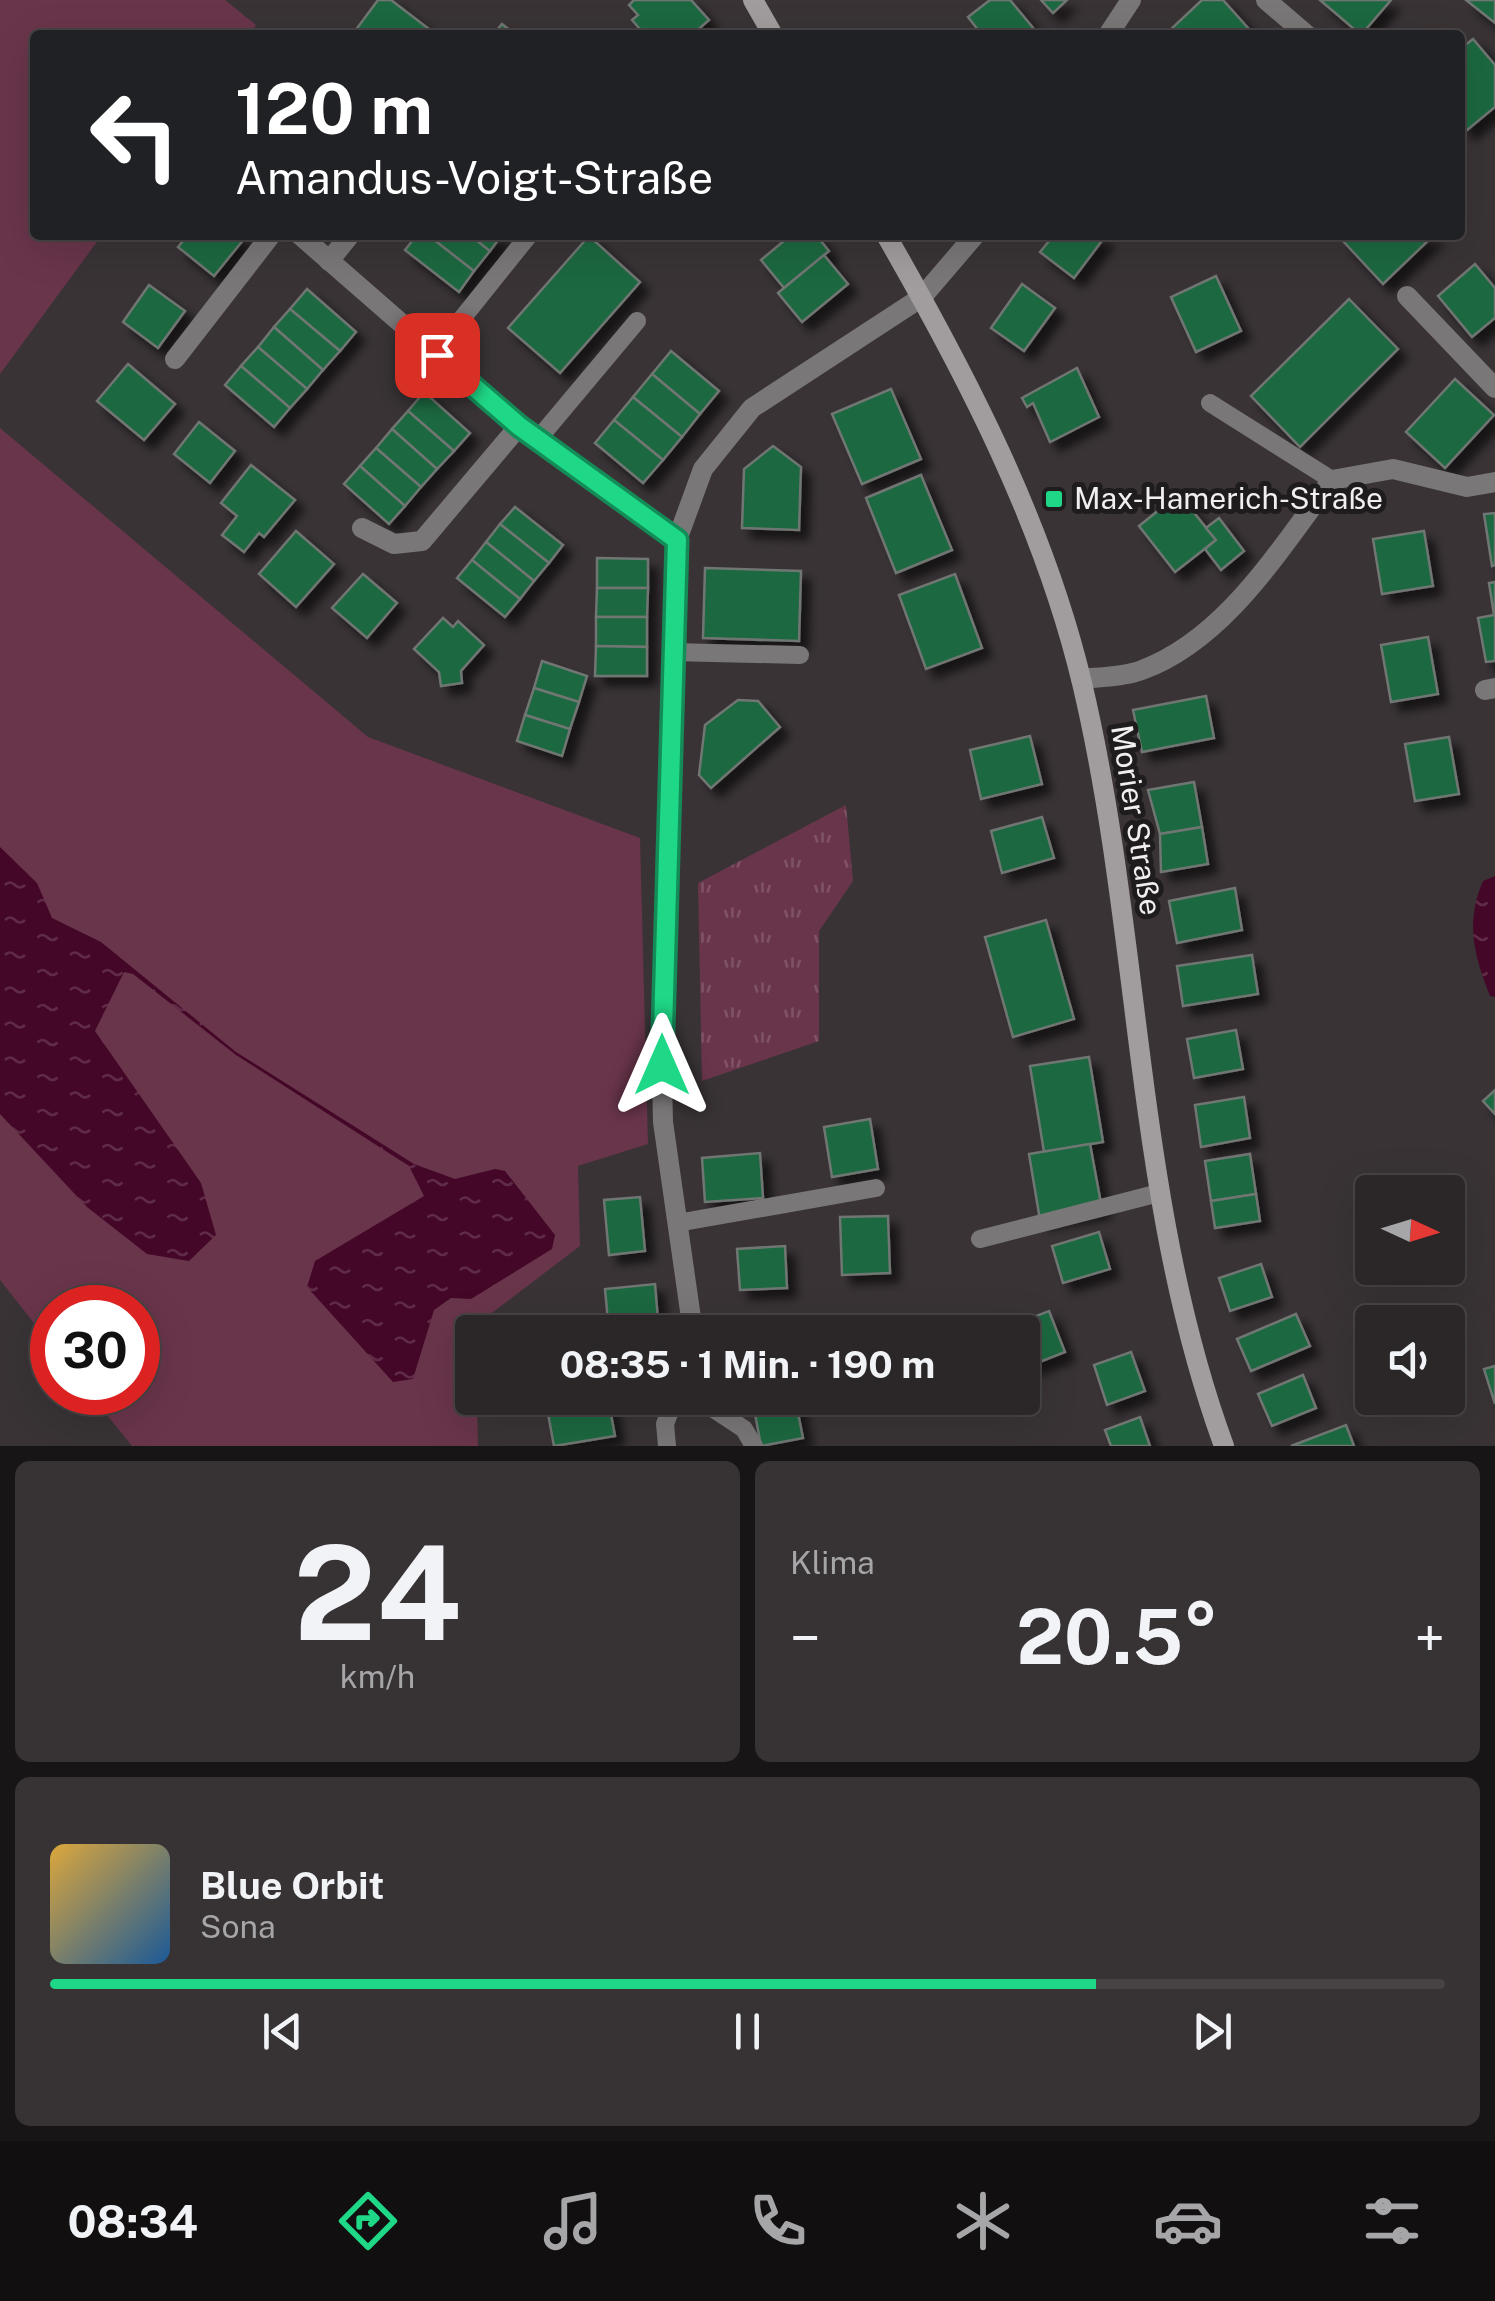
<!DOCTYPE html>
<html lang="de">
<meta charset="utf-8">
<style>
body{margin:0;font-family:"Public Sans",sans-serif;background:#373234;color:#f1f3f6;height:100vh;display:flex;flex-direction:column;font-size:38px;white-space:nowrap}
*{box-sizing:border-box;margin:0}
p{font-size:32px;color:#a6a5a8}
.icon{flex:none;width:55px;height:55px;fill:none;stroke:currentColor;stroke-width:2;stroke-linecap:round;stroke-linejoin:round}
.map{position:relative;height:1446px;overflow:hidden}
.panel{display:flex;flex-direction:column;gap:15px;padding:15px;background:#181516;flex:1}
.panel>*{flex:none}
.guide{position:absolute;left:30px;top:30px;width:1435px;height:210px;border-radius:10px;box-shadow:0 10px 40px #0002,0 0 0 2px #474345;background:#202124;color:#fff;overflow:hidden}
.needle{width:65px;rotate:94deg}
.tools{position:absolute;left:1355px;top:1175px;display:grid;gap:20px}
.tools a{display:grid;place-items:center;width:110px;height:110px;border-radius:10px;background:#2b2628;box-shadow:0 10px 40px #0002,0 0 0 2px #474345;font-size:50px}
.speed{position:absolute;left:30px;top:1285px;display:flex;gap:20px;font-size:50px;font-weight:700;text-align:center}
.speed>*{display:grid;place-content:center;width:130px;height:130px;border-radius:50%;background:#2b2628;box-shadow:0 10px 40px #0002,0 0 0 2px #474345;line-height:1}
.speed .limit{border:15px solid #d22;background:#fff;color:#111}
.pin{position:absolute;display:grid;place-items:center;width:85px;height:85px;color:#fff;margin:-42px;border-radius:20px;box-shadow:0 5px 15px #0006}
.me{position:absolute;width:110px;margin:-55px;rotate:0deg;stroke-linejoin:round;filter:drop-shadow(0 0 8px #0008)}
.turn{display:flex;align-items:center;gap:35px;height:210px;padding:0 40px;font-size:45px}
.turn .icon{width:130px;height:130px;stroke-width:2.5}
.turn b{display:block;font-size:70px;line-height:85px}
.big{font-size:75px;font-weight:700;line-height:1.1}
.panel .card{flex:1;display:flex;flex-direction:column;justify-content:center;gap:15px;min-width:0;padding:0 35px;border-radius:15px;background:#373234}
.panel .dial{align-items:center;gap:0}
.dial b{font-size:130px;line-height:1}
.song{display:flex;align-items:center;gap:30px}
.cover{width:120px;height:120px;border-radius:15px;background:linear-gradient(135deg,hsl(40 70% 55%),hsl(210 70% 35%))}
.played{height:10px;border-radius:5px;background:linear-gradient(90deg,#1fd887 75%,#474345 75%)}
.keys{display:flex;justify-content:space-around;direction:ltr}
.heat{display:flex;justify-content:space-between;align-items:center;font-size:55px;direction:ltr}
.panel .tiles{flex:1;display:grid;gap:15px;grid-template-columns:1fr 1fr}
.card:last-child{grid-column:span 2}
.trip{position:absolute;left:455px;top:1315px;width:585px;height:100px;border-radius:10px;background:#2b2628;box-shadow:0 10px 40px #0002,0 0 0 2px #474345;font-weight:700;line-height:100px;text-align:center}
.tab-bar{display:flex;height:160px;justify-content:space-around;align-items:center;background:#110f10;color:#a6a5a8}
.tab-bar .icon{width:70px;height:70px}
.tab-bar .selected{color:#1fd887}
.tab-bar b{font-size:45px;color:#f1f3f6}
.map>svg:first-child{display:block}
</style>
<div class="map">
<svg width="1495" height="1446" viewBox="0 0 1495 1446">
<defs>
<pattern id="park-tufts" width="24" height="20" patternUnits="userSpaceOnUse" patternTransform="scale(2.5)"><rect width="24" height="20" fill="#69354b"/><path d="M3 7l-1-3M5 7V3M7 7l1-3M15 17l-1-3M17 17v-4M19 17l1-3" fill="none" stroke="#7f5365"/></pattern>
<pattern id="water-ripples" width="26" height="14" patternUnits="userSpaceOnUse" patternTransform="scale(2.5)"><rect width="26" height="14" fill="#440727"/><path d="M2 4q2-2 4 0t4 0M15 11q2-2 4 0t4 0" fill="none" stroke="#5f2b47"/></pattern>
<filter id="shadow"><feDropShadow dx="9" dy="9" stdDeviation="5" flood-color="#0009"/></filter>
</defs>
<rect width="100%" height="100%" fill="#393336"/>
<g fill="#69354b">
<polygon points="0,0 225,0 256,25 249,35 35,35 35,235 102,235 0,374"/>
<polygon points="0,428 368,737 640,838 648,1144 578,1166 580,1246 476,1325 472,1398 477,1398 478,1446 132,1446 89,1393 138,1392 138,1308 52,1308 52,1346 0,1280"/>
</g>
<polygon fill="url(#park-tufts)" points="846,805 853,881 819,931 819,1041 702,1081 698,883"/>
<g fill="url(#water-ripples)">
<polygon points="0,847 37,883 52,918 101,942 236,1052 414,1164 455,1179 495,1169 505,1171 555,1235 552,1249 471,1299 451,1298 434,1310 413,1379 393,1382 307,1287 315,1261 424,1196 409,1166 236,1055 133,974 124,972 95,1031 201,1183 216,1235 189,1261 147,1254 87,1207 0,1114"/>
<path d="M1495,876V997L1490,996C1474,956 1465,922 1483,881Z"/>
</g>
<g fill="#1b6741" stroke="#707672" stroke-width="2.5" filter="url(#shadow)">
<polygon points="378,0 391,0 429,29 425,35 360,35 355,31"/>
<polygon points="634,0 691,0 709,20 692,35 645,35 632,20 638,15 629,5"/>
<polygon points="990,0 1010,0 1039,35 982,35 968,17"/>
<polygon points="1041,0 1067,0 1053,13"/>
<polygon points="1202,0 1223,0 1248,28 1241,35 1174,35 1170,30"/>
<polygon points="1320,0 1391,0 1361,35"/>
<polygon points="1466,0 1495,0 1495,23"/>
<polygon points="502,24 516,35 493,35"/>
<polygon points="1473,39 1495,65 1495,107 1466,131 1460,123 1460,94 1465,90 1460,84 1460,49"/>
<polygon points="188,235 239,235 244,239 214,276 178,247"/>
<polygon points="417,235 428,235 474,271 459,292 405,250"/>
<polygon points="428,235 470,235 490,251 474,271"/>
<polygon points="470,235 502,235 490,251"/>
<polygon points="791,235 816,235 829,251 784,288 761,260"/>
<polygon points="1054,235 1099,235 1104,238 1074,278 1040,252"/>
<polygon points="1346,235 1434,235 1383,284 1342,240"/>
<polygon points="589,236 640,282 560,373 508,328"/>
<polygon points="824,255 848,284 802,322 778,293"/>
<polygon points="1475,264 1495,288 1495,318 1472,337 1438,296"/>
<polygon points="1216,276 1241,331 1196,352 1171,297"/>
<polygon points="1022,284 1055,308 1024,351 991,328"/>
<polygon points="149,285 185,311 158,348 123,322"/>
<polygon points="307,289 356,332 340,351 290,309"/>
<polygon points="1349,299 1398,349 1300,447 1251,396"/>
<polygon points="290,309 340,351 323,370 274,327"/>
<polygon points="274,327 323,370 307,389 258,347"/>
<polygon points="258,347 307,389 290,408 241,366"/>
<polygon points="671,351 719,391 700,414 652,374"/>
<polygon points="128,364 175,404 144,440 97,401"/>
<polygon points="241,366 290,408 274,427 225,385"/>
<polygon points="1077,368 1099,417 1050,442 1033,403 1027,407 1022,398"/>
<polygon points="652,374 700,414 682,437 633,397"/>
<polygon points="1455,379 1494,415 1445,468 1406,432"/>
<polygon points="891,389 921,459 862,484 832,414"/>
<polygon points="424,392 470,433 454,451 408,411"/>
<polygon points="633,397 682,437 663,460 614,420"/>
<polygon points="408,411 454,451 437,469 392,429"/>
<polygon points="614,420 663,460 643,483 595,443"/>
<polygon points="199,422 235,451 210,483 174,454"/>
<polygon points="392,429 437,469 421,487 376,448"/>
<polygon points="773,446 801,467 799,530 742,528 744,469"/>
<polygon points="376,448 421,487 405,506 360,466"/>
<polygon points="251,465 295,500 264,537 259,533 244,552 222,535 237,516 221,503"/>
<polygon points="360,466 405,506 389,524 344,484"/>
<polygon points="921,475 952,550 896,573 866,498"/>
<polygon points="1179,494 1216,540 1175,572 1139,526"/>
<polygon points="515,507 563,545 549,563 500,524"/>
<polygon points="1495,513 1495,565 1492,566 1484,514"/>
<polygon points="1219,518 1244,551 1221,570 1205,549 1216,540 1206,528"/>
<polygon points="500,524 549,563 534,581 486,542"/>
<polygon points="296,531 334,564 296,607 259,574"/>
<polygon points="1424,531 1433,586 1382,594 1373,539"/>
<polygon points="486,542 534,581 520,599 472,560"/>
<polygon points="597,558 648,559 648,588 597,588"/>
<polygon points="472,560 520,599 505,617 457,578"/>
<polygon points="705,568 801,571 799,641 703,638"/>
<polygon points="363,574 397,603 367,638 332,608"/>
<polygon points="955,574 982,648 926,669 899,595"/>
<polygon points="1495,582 1495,661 1486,662 1478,618 1494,615 1489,583"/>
<polygon points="597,588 648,588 647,617 596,617"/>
<polygon points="596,617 647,617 647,647 596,646"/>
<polygon points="443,618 453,627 458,621 484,645 461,671 462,683 441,686 439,672 414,649"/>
<polygon points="1428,637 1438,694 1391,702 1381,645"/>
<polygon points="596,646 647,647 647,676 595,676"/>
<polygon points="542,661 587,676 579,702 534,688"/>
<polygon points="534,688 579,702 570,729 525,715"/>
<polygon points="1206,696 1214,738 1142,752 1133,710"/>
<polygon points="738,700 758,701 780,727 711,788 699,775 705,725"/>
<polygon points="525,715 570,729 562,756 517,741"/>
<polygon points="1030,736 1042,784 981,799 970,750"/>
<polygon points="1449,737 1459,794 1415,801 1405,744"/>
<polygon points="1194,782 1202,827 1160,834 1148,790"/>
<polygon points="1042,817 1054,858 1002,873 991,831"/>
<polygon points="1202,827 1208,864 1161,872 1160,834"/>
<polygon points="1235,888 1242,930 1177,943 1169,901"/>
<polygon points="1046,920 1074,1019 1013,1037 985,937"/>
<polygon points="1252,955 1258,994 1183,1006 1177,966"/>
<polygon points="1236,1030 1243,1069 1194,1078 1187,1039"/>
<polygon points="1089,1057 1103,1142 1044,1152 1030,1066"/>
<polygon points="1495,1090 1495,1114 1483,1101"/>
<polygon points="1244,1097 1250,1138 1201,1147 1195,1105"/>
<polygon points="870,1119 878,1169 832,1177 824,1127"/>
<polygon points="1090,1144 1102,1209 1040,1220 1029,1154"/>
<polygon points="760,1153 763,1198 705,1202 702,1158"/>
<polygon points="1250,1154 1256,1194 1211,1201 1205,1161"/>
<polygon points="1256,1194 1260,1221 1215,1228 1211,1201"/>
<polygon points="640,1197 645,1251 609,1255 604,1200"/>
<polygon points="888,1216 890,1273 842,1275 840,1217"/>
<polygon points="1099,1232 1110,1269 1063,1283 1052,1246"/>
<polygon points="785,1246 787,1288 740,1290 737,1249"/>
<polygon points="1261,1264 1272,1297 1230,1311 1219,1278"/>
<polygon points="655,1284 659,1332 609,1332 605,1289"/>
<polygon points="1049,1311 1065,1352 1022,1369 1022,1332 1002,1329"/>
<polygon points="1296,1314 1310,1346 1251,1371 1237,1339"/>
<polygon points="786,1319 788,1332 726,1332 725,1328"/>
<polygon points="575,1320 578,1332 526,1332 525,1330"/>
<polygon points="1131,1352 1145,1391 1107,1405 1094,1365"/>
<polygon points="1495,1366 1495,1404 1484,1369"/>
<polygon points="1303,1375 1316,1408 1272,1426 1258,1394"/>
<polygon points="575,1398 608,1398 615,1436 554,1446 546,1403"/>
<polygon points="752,1398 795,1398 803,1438 761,1446"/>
<polygon points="1140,1417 1150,1446 1111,1446 1105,1430"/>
<polygon points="1346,1425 1354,1446 1291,1446"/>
</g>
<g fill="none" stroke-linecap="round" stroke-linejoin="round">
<g stroke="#7a7778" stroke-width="18">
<polyline points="456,326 529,235"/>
<polyline points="1210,403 1332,480"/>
<polyline points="539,438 637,321"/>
<polyline points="672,652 800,655"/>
<polyline points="677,1223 876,1188"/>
<polyline points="980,1239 1159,1193"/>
<polyline points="697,1398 744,1429 754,1446"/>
<polyline points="667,1446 665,1424 675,1398"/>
</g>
<g stroke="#7a7778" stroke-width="20">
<polyline points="1266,0 1307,35"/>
<polyline points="1108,35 1131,0"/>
<polyline points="300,235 519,426 677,540"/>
<polyline points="329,261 350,235"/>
<polyline points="1407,296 1495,388"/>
<polyline points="175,359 271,235"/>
<polyline points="362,528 394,544 422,541 519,426"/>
<path d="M1081,679C1100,677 1124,677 1142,670C1226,639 1280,548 1332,480L1393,469L1467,487L1495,482"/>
<polyline points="1485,690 1495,688"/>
<polyline points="693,1332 663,1122 661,1037 677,540 703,469 752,408 922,297 975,235"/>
</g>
<g stroke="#a19c9e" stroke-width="20">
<polyline points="753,0 773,35"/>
<path d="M886,235C967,376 1044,524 1082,683C1142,936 1134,1201 1224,1446"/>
</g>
</g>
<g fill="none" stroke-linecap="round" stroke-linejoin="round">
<g stroke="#148c58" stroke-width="25">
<polyline id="route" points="437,355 519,426 677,540 662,1065"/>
</g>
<use href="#route" stroke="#1fd887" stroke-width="18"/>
</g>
<rect fill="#1fd887" stroke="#1f1c1d" stroke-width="4" x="1044" y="489" width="20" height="20" rx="5"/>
<g text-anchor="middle" stroke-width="10" stroke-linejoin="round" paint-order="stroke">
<g font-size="30" fill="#f3eff0" stroke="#1f1c1d" text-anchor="start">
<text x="1074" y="509">Max-Hamerich-Straße</text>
</g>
<g font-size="30" fill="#f3eff0" stroke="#1f1c1d">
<text transform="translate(1136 820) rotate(81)" y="10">Morier Straße</text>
</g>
</g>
</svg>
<div class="tools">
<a><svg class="needle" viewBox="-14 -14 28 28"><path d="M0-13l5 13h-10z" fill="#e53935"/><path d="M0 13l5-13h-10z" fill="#a6a5a8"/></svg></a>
<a><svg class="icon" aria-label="sound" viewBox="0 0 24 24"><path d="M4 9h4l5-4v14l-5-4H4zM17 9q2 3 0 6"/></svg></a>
</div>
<div class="speed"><div class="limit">30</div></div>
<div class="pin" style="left:437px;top:355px;background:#d93025"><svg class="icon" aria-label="arrive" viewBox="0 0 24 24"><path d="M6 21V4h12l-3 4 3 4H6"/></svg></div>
<svg class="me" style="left:662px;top:1065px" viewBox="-20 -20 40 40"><path d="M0-17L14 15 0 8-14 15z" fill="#1fd887" stroke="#fff" stroke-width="4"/></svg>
<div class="trip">08:35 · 1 Min. · 190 m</div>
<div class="guide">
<div class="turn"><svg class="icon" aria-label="left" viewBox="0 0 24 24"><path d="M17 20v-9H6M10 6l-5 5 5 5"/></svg><div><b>120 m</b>Amandus-Voigt-Straße</div></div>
</div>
</div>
<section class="panel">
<div class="tiles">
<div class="card dial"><b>24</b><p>km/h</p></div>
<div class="card"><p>Klima</p>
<div class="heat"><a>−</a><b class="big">20.5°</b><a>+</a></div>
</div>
<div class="card">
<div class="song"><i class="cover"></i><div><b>Blue Orbit</b><p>Sona</p></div></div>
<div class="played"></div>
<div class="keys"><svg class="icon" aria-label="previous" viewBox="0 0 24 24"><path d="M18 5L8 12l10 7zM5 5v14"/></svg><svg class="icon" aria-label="pause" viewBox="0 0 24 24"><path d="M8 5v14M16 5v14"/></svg><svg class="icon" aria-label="next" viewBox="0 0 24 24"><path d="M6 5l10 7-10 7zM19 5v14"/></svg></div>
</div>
</div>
</section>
<nav class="tab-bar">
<b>08:34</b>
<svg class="icon selected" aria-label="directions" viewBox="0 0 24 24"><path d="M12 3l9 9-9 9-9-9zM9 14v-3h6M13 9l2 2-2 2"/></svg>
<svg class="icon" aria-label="music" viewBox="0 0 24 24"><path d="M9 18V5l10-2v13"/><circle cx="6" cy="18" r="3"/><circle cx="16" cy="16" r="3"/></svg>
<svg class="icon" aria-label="phone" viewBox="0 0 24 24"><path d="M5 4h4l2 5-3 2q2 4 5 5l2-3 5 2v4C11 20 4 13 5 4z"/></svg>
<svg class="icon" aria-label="climate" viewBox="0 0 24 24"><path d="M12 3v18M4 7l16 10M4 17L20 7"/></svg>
<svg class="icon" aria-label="car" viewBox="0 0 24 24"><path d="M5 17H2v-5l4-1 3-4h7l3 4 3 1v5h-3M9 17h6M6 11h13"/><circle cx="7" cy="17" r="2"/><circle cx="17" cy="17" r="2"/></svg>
<svg class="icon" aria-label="filters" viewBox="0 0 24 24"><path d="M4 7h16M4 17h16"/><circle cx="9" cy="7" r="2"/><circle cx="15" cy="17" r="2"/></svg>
</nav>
